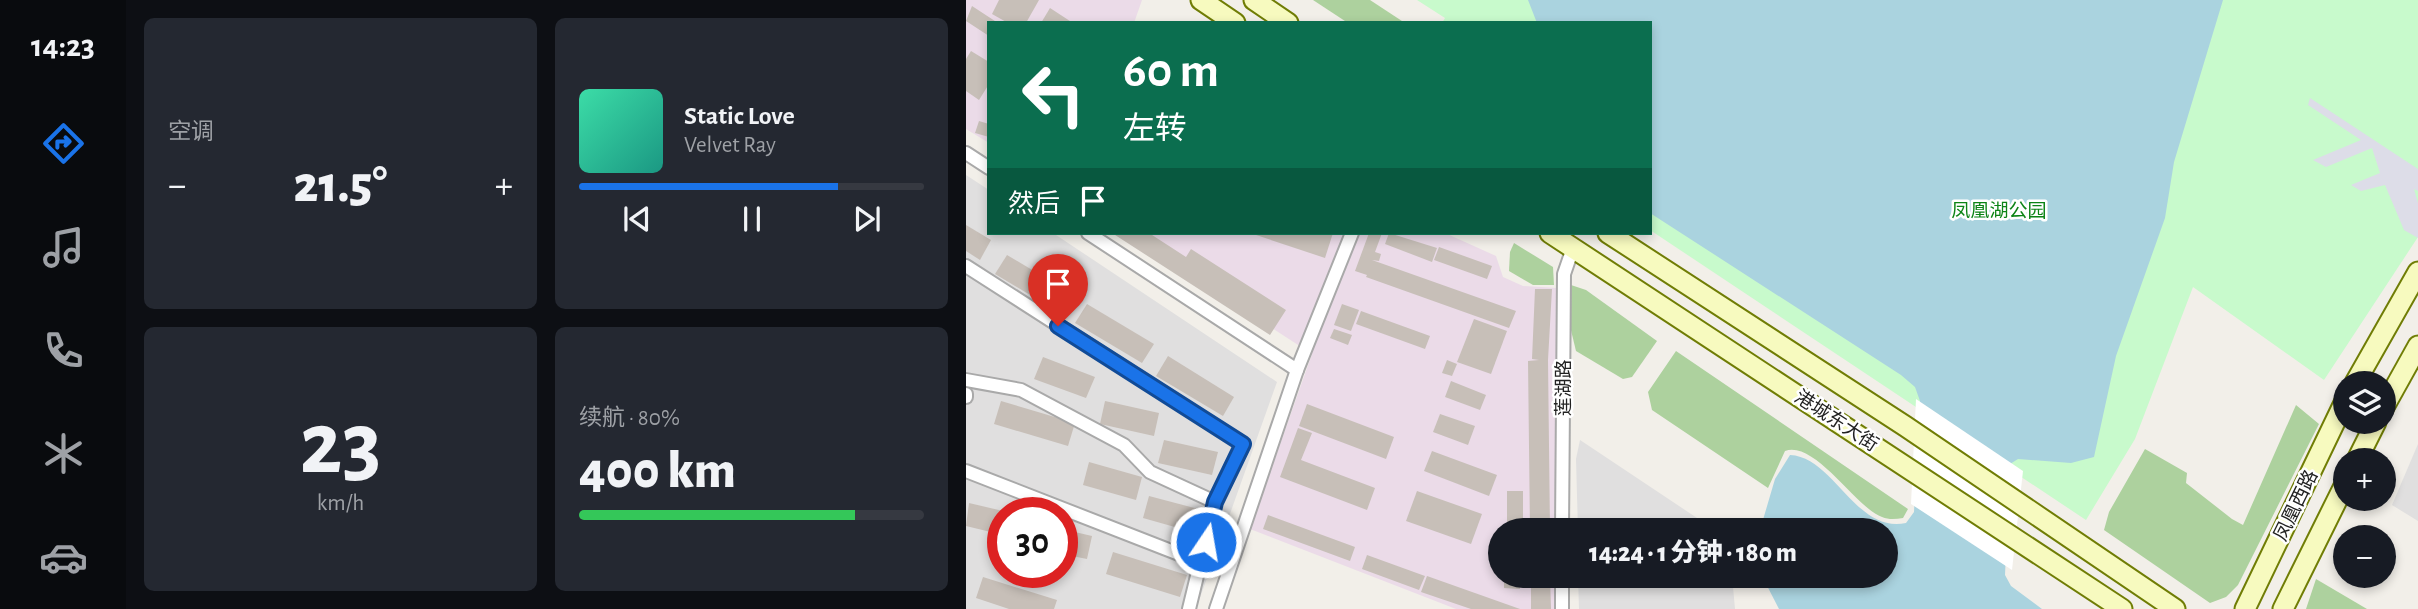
<!DOCTYPE html>
<html lang="zh">
<meta charset="utf-8">
<style>
body{margin:0;font-family:"Alegreya Sans","Noto Sans SC",sans-serif;background:#242831;color:#f1f3f6;height:100vh;display:flex;flex-direction:column;font-size:26px;white-space:nowrap}
*{box-sizing:border-box;margin:0}
p{font-size:23px;color:#9ea1a6}
.icon{flex:none;width:38px;height:38px;fill:none;stroke:currentColor;stroke-width:2;stroke-linecap:round;stroke-linejoin:round}
.map{position:relative;flex:1;overflow:hidden}
.panel{display:flex;flex-direction:column;gap:18px;padding:18px;background:#0d0f14;width:840px}
.panel>*{flex:none}
.hud{position:absolute;left:21px;top:21px;width:665px;height:214px;border-radius:0px;box-shadow:0 4px 10px #0003;background:#0b6e4f;color:#fff;overflow:hidden}
.tools{position:absolute;left:1367px;top:371px;display:grid;gap:14px}
.tools a{display:grid;place-items:center;width:63px;height:63px;border-radius:50%;background:#171b24;box-shadow:0 4px 10px #0003;font-size:35px}
.speed{position:absolute;left:21px;top:497px;display:flex;gap:14px;font-size:35px;font-weight:700;text-align:center}
.speed>*{display:grid;place-content:center;width:91px;height:91px;border-radius:50%;background:#171b24;box-shadow:0 4px 10px #0003;line-height:1}
.speed .limit{border:10px solid #d22;background:#fff;color:#111}
.pin{position:absolute;display:grid;place-items:center;width:60px;height:60px;color:#fff;margin:-72px -30px;border-radius:50% 50% 50% 0;rotate:-45deg;box-shadow:0 0 7px #0007}
.pin .icon{rotate:45deg}
.me{position:absolute;width:77px;margin:-38px;rotate:12deg;stroke-linejoin:round;filter:drop-shadow(0 0 5px #0008)}
.turn{display:flex;align-items:center;gap:24px;height:147px;padding:0 21px;font-size:32px}
.turn .icon{width:91px;height:91px;stroke-width:2.5}
.turn b{display:block;font-size:49px;line-height:60px}
.then{display:flex;align-items:center;height:66px;padding:0 21px;background:#0003;gap:14px;font-size:26px}
.big{font-size:52px;font-weight:800;line-height:1.1}
.panel .card{flex:1;display:flex;flex-direction:column;justify-content:center;gap:10px;min-width:0;padding:0 24px;border-radius:10px;background:#242831}
.panel .dial{align-items:center;gap:0}
.dial b{font-size:91px;line-height:1}
.song{display:flex;align-items:center;gap:21px}
.cover{width:84px;height:84px;border-radius:10px;background:linear-gradient(135deg,hsl(160 70% 55%),hsl(170 70% 35%))}
.played{height:7px;border-radius:4px;background:linear-gradient(90deg,#1a73e8 75%,#363941 75%)}
.keys{display:flex;justify-content:space-around;direction:ltr}
.heat{display:flex;justify-content:space-between;align-items:center;font-size:38px;direction:ltr}
.charge{height:10px;border-radius:5px;background:linear-gradient(90deg,#34c759 80%,#363941 0)}
.panel .tiles{flex:1;display:grid;gap:18px;grid-template-columns:repeat(2,1fr)}
.trip{position:absolute;left:522px;top:518px;width:410px;height:70px;border-radius:35px;background:#171b24;box-shadow:0 4px 10px #0003;font-weight:800;line-height:70px;text-align:center}
main{display:flex;flex:1;min-height:0}
.menu{display:flex;flex-direction:column;width:126px;justify-content:space-around;align-items:center;background:#090b0e;color:#9ea1a6}
.menu .icon{width:49px;height:49px}
.menu .current{color:#1a73e8}
.menu b{font-size:32px;color:#f1f3f6}
.map>svg:first-child{display:block}
</style>
<main>
<nav class="menu">
<b>14:23</b>
<svg class="icon current" aria-label="directions" viewBox="0 0 24 24"><path d="M12 3l9 9-9 9-9-9zM9 14v-3h6M13 9l2 2-2 2"/></svg>
<svg class="icon" aria-label="music" viewBox="0 0 24 24"><path d="M9 18V5l10-2v13"/><circle cx="6" cy="18" r="3"/><circle cx="16" cy="16" r="3"/></svg>
<svg class="icon" aria-label="phone" viewBox="0 0 24 24"><path d="M5 4h4l2 5-3 2q2 4 5 5l2-3 5 2v4C11 20 4 13 5 4z"/></svg>
<svg class="icon" aria-label="climate" viewBox="0 0 24 24"><path d="M12 3v18M4 7l16 10M4 17L20 7"/></svg>
<svg class="icon" aria-label="car" viewBox="0 0 24 24"><path d="M5 17H2v-5l4-1 3-4h7l3 4 3 1v5h-3M9 17h6M6 11h13"/><circle cx="7" cy="17" r="2"/><circle cx="17" cy="17" r="2"/></svg>
</nav>
<section class="panel">
<div class="tiles">
<div class="card"><p>空调</p>
<div class="heat"><a>−</a><b class="big">21.5°</b><a>+</a></div>
</div>
<div class="card">
<div class="song"><i class="cover"></i><div><b>Static Love</b><p>Velvet Ray</p></div></div>
<div class="played"></div>
<div class="keys"><svg class="icon" aria-label="previous" viewBox="0 0 24 24"><path d="M18 5L8 12l10 7zM5 5v14"/></svg><svg class="icon" aria-label="pause" viewBox="0 0 24 24"><path d="M8 5v14M16 5v14"/></svg><svg class="icon" aria-label="next" viewBox="0 0 24 24"><path d="M6 5l10 7-10 7zM19 5v14"/></svg></div>
</div>
<div class="card dial"><b>23</b><p>km/h</p></div>
<div class="card"><p>续航 · 80%</p><b class="big">400 km</b><div class="charge"></div></div>
</div>
</section>
<div class="map">
<svg width="1452" height="609" viewBox="0 0 1452 609">
<rect width="100%" height="100%" fill="#f2efe9"/>
<g fill="#e0dfdf" fill-rule="evenodd">
<path d="M0,175L23,190V233H87L311,382L230,609H0ZM37,513H96V572H37Z"/>
<polygon points="614,440 749,530 612,530 610,459"/>
<polygon points="1452,444 1452,521 1426,505"/>
<polygon points="612,576 766,576 769,609 613,609"/>
</g>
<g fill="#ebdbe8">
<polygon points="0,0 176,0 168,23 23,23 23,143 0,129"/>
<polygon points="160,233 479,233 530,256 537,277 557,286 591,288 589,530 534,530 534,576 588,576 588,609 490,609 284,529 346,354"/>
</g>
<g fill="#add19e">
<polygon points="347,0 404,0 439,23 382,23"/>
<polygon points="548,243 587,267 588,285 567,285 543,271 544,252"/>
<polygon points="605,285 620,290 691,341 666,377 657,379 610,351 603,322"/>
<path d="M710,351L942,509L937,518C930,519 923,520 916,517C890,508 849,440 819,451L802,488L686,410L682,392Z"/>
<polygon points="1330,405 1353,424 1272,585 1260,597 1244,603 1138,530 1143,512 1179,449 1221,473 1220,483 1266,519 1277,525"/>
<polygon points="1350,579 1401,609 1340,609"/>
</g>
<polygon fill="#c8facc" points="451,0 1452,0 1452,237 1358,380 1227,287 1169,439 1120,520 684,230 684,23 476,23 479,18"/>
<polygon fill="#dddde8" points="1344,98 1452,169 1452,191 1448,189 1452,203 1452,238 1438,230 1419,185 1395,191 1385,185 1414,173 1406,148 1360,167 1347,160 1395,140 1342,105"/>
<path fill="#aad3df" d="M562,0H1257L1208,162L1199,218L1150,356L1128,457L1105,463L1052,459L1044,464L1039,575L1045,586L1076,609H813L796,576H919V530H794L809,479L824,455C868,457 890,534 940,523L948,512L954,401L949,387L935,375L684,213V23H571Z"/>
<polygon fill="#fff" points="950,399 1057,471 1046,570 945,504"/>
<g fill="#c7bfb8">
<polygon points="33,0 73,0 60,23 42,23 26,14"/>
<polygon points="6,6 32,23 23,23 23,36 0,21"/>
<polygon points="84,8 107,23 75,23"/>
<polygon points="5,51 23,62 23,84 13,100 0,91 0,59"/>
<polygon points="13,121 23,124 23,137 9,133"/>
<polygon points="0,225 25,240 14,260 0,251"/>
<polygon points="146,233 183,233 220,257 225,249 320,310 304,335"/>
<polygon points="284,233 367,233 359,258"/>
<polygon points="403,233 416,233 409,252 415,254 413,261 406,260 550,311 543,328 400,277 401,275 389,271"/>
<polygon points="423,233 471,248 466,262 419,244"/>
<polygon points="473,247 526,266 521,279 468,260"/>
<polygon points="41,255 108,295 96,314 29,274"/>
<polygon points="569,289 586,289 582,360 584,530 564,530 562,361 573,360 566,359"/>
<polygon points="121,304 188,344 176,363 109,323"/>
<polygon points="376,304 393,310 385,331 368,325"/>
<polygon points="395,311 464,336 459,349 390,324"/>
<polygon points="508,319 541,331 525,374 491,362"/>
<polygon points="368,329 386,335 382,345 364,338"/>
<polygon points="202,356 268,397 257,416 190,376"/>
<polygon points="77,357 129,377 120,398 68,379"/>
<polygon points="481,360 491,364 486,376 476,373"/>
<polygon points="485,381 520,395 514,410 479,397"/>
<polygon points="35,401 109,423 102,446 28,424"/>
<polygon points="139,401 193,413 188,436 134,424"/>
<polygon points="341,404 428,437 420,459 333,426"/>
<polygon points="474,414 509,426 502,445 467,432"/>
<polygon points="332,428 346,433 335,460 409,488 401,510 314,477"/>
<polygon points="198,440 252,452 246,475 192,463"/>
<polygon points="466,451 531,475 523,496 458,471"/>
<polygon points="123,462 176,477 170,500 117,485"/>
<polygon points="451,491 516,514 505,544 440,521"/>
<rect x="541" y="491" width="16" height="39"/>
<polygon points="183,496 236,510 230,533 177,518"/>
<polygon points="3,503 37,511 37,535 0,526"/>
<polygon points="302,515 389,547 384,561 297,529"/>
<polygon points="96,529 126,536 121,559 96,554"/>
<polygon points="147,552 221,575 214,597 140,574"/>
<polygon points="401,555 459,576 453,590 396,569"/>
<polygon points="461,576 554,609 505,609 455,592"/>
<polygon points="538,576 554,576 554,589 538,588"/>
<polygon points="565,576 584,576 585,609 565,609"/>
<polygon points="17,577 91,600 88,609 43,609 10,598"/>
</g>
<g fill="none" stroke-linecap="round" stroke-linejoin="round">
<g stroke="#a9a9a9" stroke-width="16">
<g id="street">
<polyline points="0,153 23,168"/>
<polyline points="122,233 331,370 386,233"/>
<polyline points="0,266 277,444 249,502 223,609"/>
<polyline points="0,380 55,390 158,445 184,472 249,502"/>
<polyline points="0,394 0,397"/>
<polyline points="0,471 236,563"/>
<polyline points="596,530 598,274 607,248"/>
<polyline points="250,609 331,370"/>
<polyline points="596,609 596,576"/>
</g>
</g>
<g stroke="#707d05" stroke-width="23">
<g id="secondary">
<polyline points="235,0 269,23"/>
<polyline points="288,0 322,23"/>
<polyline points="584,233 1156,609"/>
<polyline points="642,233 939,426 1209,609"/>
<polyline points="1389,383 1452,272"/>
<polyline points="1418,407 1452,346"/>
<polyline points="1391,460 1410,422"/>
<polyline points="1279,609 1379,401"/>
<polyline points="1317,609 1379,484"/>
</g>
</g>
<use href="#street" stroke="#fff" stroke-width="12"/>
<use href="#secondary" stroke="#f7fabf" stroke-width="19"/>
</g>
<g fill="none" stroke-linecap="round" stroke-linejoin="round">
<g stroke="#114b97" stroke-width="18">
<polyline id="route" points="92,326 277,444 249,502 240,542"/>
</g>
<use href="#route" stroke="#1a73e8" stroke-width="12"/>
</g>
<g text-anchor="middle" stroke-width="5" stroke-linejoin="round" paint-order="stroke">
<g font-size="19" fill="#0c8416" stroke="#fff">
<text x="1033" y="217">凤凰湖公园</text>
</g>
<g font-size="19" fill="#222" stroke="#fff">
<text transform="translate(597 388) rotate(-90)" y="7">莲湖路</text>
<text transform="translate(871 420) rotate(33)" y="7">港城东大街</text>
<text transform="translate(1329 505) rotate(-64)" y="7">凤凰西路</text>
</g>
</g>
</svg>
<div class="tools">
<a><svg class="icon" aria-label="layers" viewBox="0 0 24 24"><path d="M12 4l9 5-9 5-9-5zM3 14l9 5 9-5"/></svg></a>
<a>+</a>
<a>−</a>
</div>
<div class="speed"><div class="limit">30</div></div>
<div class="pin" style="left:92px;top:326px;background:#d93025"><svg class="icon" aria-label="arrive" viewBox="0 0 24 24"><path d="M6 21V4h12l-3 4 3 4H6"/></svg></div>
<svg class="me" style="left:240px;top:542px" viewBox="-20 -20 40 40"><circle r="17" fill="#1a73e8" stroke="#fff" stroke-width="3"/><path d="M0-11L8 9 0 5-8 9z" fill="#fff"/></svg>
<div class="trip">14:24 · 1 分钟 · 180 m</div>
<div class="hud">
<div class="turn"><svg class="icon" aria-label="left" viewBox="0 0 24 24"><path d="M17 20v-9H6M10 6l-5 5 5 5"/></svg><div><b>60 m</b>左转</div></div>
<div class="then">然后<svg class="icon" aria-label="arrive" viewBox="0 0 24 24"><path d="M6 21V4h12l-3 4 3 4H6"/></svg></div>
</div>
</div>
</main>
